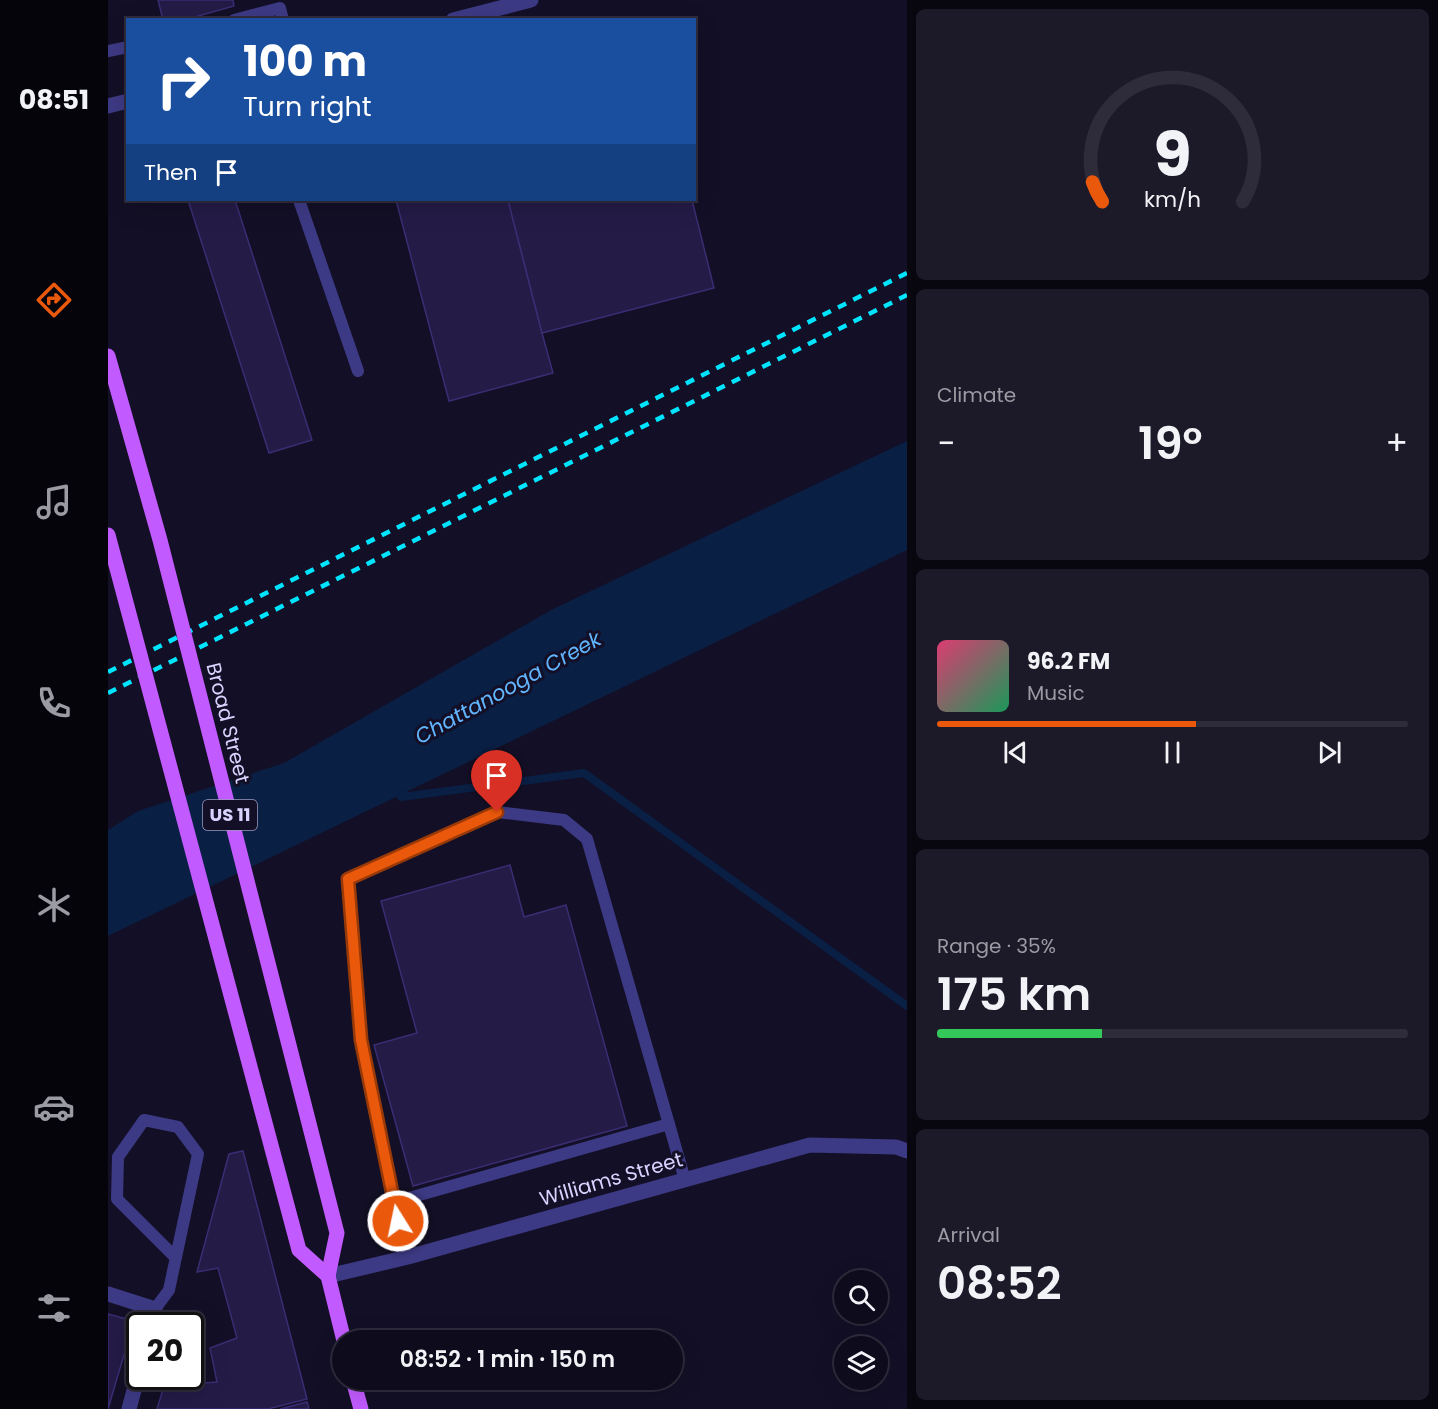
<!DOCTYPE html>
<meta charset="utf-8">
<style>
body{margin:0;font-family:Poppins,sans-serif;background:#1c1929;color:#f1f3f6;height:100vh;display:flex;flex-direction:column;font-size:22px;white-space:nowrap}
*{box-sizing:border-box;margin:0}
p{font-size:20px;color:#9b9ba3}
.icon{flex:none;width:33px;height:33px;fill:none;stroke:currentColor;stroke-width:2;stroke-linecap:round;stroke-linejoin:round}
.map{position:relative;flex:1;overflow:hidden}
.details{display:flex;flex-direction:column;gap:9px;padding:9px;background:#08060f;width:531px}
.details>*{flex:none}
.guide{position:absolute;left:18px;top:18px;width:570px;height:183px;border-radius:0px;box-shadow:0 6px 24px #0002,0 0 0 2px #2e2b3b;background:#1a4fa0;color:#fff;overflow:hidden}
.fabs{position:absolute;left:726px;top:1270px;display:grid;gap:12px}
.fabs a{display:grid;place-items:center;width:54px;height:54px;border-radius:50%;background:#0e0b1c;box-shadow:0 6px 24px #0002,0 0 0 2px #2e2b3b;font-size:30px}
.speed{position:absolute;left:18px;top:1312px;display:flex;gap:12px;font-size:30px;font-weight:700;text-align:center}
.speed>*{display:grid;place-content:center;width:78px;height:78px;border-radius:50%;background:#0e0b1c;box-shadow:0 6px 24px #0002,0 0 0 2px #2e2b3b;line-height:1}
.speed .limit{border:3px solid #111;border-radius:9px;background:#fff;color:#111}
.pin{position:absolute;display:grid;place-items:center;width:51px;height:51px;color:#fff;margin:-62px -26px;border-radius:50% 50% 50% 0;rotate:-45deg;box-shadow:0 0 6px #0007}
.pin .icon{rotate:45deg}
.me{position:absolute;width:66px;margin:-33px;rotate:350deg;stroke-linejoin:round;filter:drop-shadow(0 0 4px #0008)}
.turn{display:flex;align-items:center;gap:21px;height:126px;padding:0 18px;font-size:27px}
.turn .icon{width:78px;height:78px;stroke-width:2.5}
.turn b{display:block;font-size:42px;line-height:51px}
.then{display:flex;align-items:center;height:57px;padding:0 18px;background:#0003;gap:12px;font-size:22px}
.big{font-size:45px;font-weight:600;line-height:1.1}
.details .tile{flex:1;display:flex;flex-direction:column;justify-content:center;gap:9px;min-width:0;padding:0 21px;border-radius:9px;background:#1c1929}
.details .dial{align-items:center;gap:0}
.dial svg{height:156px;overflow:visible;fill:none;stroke:#2e2b3b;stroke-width:7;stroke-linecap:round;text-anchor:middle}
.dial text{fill:#f1f3f6;stroke:none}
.song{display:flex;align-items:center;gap:18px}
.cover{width:72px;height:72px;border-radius:9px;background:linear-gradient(135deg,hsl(340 70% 55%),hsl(150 70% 35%))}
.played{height:6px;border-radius:3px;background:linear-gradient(90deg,#ea580c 55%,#2e2b3b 55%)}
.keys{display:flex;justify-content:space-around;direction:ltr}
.heat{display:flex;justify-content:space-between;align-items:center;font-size:33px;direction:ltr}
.charge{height:9px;border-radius:4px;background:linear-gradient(90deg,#34c759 35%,#2e2b3b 0)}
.trip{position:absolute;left:224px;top:1330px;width:351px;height:60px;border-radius:30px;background:#0e0b1c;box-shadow:0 6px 24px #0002,0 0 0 2px #2e2b3b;font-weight:600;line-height:60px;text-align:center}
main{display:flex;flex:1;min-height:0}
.dock{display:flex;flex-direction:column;width:108px;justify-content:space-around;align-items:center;background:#06040b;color:#9b9ba3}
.dock .icon{width:42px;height:42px}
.dock .active{color:#ea580c}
.dock b{font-size:27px;color:#f1f3f6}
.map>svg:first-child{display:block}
</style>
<main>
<nav class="dock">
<b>08:51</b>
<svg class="icon active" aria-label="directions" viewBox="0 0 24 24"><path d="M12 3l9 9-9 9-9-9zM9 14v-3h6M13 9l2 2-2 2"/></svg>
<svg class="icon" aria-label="music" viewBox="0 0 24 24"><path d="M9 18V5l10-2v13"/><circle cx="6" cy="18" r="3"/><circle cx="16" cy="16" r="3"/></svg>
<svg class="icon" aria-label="phone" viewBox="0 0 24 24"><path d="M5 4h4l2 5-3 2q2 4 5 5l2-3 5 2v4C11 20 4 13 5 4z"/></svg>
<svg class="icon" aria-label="climate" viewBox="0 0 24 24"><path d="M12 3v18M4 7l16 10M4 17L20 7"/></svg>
<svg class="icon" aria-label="car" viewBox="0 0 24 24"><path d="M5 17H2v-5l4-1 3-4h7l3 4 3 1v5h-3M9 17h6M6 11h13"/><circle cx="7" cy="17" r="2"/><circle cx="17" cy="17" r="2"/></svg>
<svg class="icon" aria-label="filters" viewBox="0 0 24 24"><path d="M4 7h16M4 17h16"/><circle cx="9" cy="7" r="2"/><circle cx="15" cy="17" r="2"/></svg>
</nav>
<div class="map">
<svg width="799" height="1409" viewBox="0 0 799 1409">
<rect width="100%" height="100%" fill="#130f26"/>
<polygon fill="#0a1f44" points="799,441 799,550 0,936 0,830 30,811 176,763 445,609"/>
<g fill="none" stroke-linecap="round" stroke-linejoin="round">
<polyline stroke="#0a1f44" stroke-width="8" points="286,787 293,797 476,773 799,1006"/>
</g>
<g fill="#241b47" stroke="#3b2d73" stroke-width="1.5">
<polygon points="50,0 125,0 126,6 76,20 55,20"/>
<polygon points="80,200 127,200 204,440 161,453"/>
<polygon points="288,200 400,200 434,333 445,373 341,401"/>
<polygon points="400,200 584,200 606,288 434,333"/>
<polygon points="402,865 416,917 458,905 519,1126 305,1186 266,1045 309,1033 273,901"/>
<polygon points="135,1151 199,1399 160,1409 49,1409 56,1386 109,1382 102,1348 129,1338 110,1268 89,1272 121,1154"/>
<polygon points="0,1314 26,1321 0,1409"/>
<polygon points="199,1402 201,1409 172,1409"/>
</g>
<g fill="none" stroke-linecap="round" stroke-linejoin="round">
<g stroke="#3d3a85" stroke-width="12">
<polyline points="126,20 172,8 175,20"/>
<polyline points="0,51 20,47"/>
<polyline points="191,200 250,371"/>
<polyline points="287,1202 561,1124"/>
<polyline points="296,1259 287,1202 253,1040 239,879 389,812 456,820 479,839 577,1180"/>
<polyline points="47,1309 61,1290 90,1154 70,1127 36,1120 10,1157 9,1199 68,1258"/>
</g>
<g stroke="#3d3a85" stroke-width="15">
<polyline points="345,20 423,0"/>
<polyline points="0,106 20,101"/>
<polyline points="220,1276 300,1257 702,1145 788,1147 799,1151"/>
<polyline points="0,1294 47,1309 43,1326"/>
<polyline points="21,1409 32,1368"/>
</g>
<g stroke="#c25bff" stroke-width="15">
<polyline points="220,1276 236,1341"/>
<polyline points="245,1380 253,1409"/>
</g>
<g stroke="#00e5ff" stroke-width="4.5" stroke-dasharray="9 8" stroke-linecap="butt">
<polyline points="0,672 799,273"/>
<polyline points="0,693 799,295"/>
</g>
<g stroke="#c25bff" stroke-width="15">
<polyline points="0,356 52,540 229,1233 220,1276"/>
<polyline points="0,535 191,1250 220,1276"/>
</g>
</g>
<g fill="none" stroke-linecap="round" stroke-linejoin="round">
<g stroke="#983908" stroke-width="15">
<polyline id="route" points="290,1221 253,1040 240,879 389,812"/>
</g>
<use href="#route" stroke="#ea580c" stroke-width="10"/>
</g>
<g text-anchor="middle" stroke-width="6" stroke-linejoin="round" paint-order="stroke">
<rect fill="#130f26" stroke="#9e99be" stroke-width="1.5" x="95" y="800" width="54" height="30" rx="4.5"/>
<g font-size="18" font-weight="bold" fill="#d9d4ff">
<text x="122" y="821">US 11</text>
</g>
<g font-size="20" fill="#d9d4ff" stroke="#130f26">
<text transform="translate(120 723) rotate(76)" y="7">Broad Street</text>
<text transform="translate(503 1179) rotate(-16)" y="7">Williams Street</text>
</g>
<g font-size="21" font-style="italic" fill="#62b6ff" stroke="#130f26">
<text transform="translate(400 688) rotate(-29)" y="7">Chattanooga Creek</text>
</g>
</g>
</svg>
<div class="fabs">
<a><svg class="icon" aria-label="search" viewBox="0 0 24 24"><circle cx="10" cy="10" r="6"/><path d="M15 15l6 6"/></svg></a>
<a><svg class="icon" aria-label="layers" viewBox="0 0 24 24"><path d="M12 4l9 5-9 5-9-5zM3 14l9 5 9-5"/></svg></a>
</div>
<div class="speed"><div class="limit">20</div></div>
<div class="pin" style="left:389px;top:812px;background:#d93025"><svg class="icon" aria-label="arrive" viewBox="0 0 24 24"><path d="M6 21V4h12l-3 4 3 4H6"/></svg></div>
<svg class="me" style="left:290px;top:1221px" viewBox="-20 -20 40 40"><circle r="17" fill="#ea580c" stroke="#fff" stroke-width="3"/><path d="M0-11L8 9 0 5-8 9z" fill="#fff"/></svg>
<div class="trip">08:52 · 1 min · 150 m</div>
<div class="guide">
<div class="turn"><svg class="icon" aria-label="right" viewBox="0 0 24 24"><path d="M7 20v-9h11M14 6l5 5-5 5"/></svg><div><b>100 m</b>Turn right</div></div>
<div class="then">Then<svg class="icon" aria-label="arrive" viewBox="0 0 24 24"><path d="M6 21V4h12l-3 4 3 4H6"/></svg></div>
</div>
</div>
<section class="details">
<div class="tile dial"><svg viewBox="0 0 100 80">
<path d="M14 69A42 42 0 1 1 86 69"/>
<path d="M14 69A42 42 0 0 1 9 59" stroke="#ea580c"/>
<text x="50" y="56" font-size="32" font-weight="700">9</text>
<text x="50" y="72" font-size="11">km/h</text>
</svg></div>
<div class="tile"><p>Climate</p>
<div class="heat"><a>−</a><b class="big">19°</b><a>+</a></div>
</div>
<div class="tile">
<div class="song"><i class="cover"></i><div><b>96.2 FM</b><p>Music</p></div></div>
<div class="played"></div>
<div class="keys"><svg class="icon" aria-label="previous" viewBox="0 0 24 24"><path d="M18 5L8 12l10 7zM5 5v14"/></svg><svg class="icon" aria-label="pause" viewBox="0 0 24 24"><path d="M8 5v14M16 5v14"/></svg><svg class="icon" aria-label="next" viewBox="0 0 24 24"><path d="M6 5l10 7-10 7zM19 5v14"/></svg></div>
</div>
<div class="tile"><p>Range · 35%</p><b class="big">175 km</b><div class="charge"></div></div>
<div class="tile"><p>Arrival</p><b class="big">08:52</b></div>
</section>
</main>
